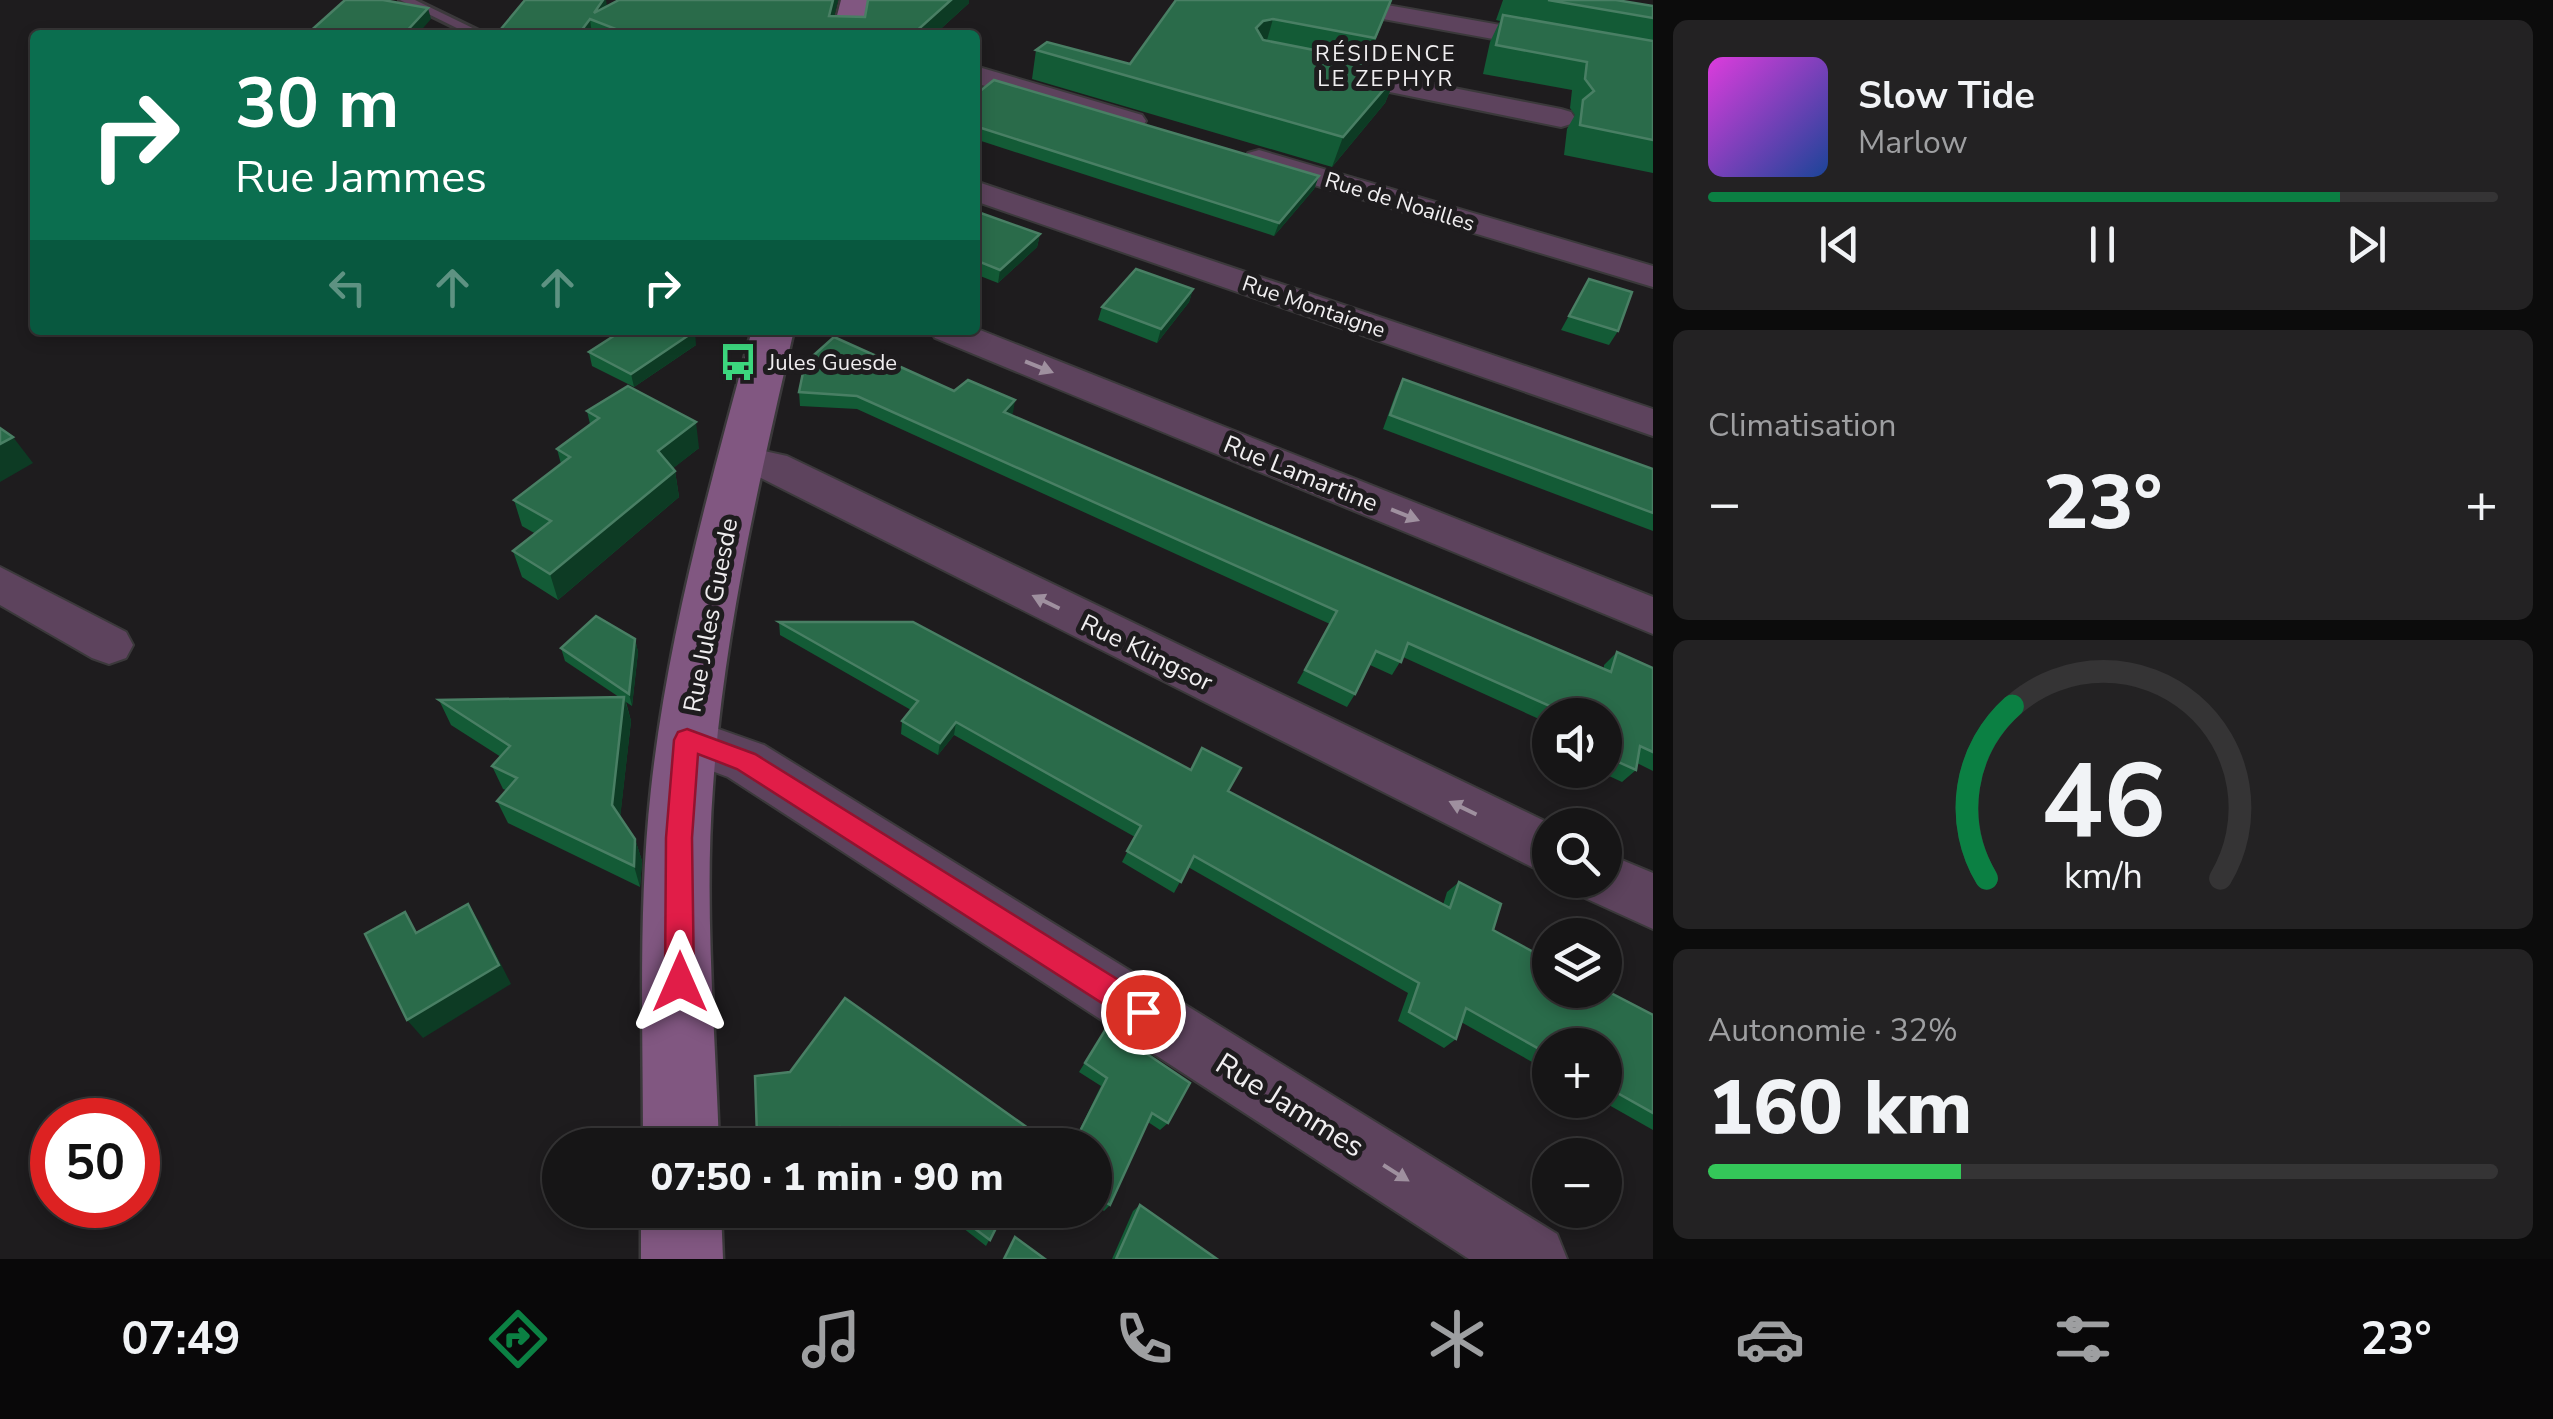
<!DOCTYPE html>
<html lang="fr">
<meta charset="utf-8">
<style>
body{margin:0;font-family:"Nunito Sans",sans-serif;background:#232223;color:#f1f3f6;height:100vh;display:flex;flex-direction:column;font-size:38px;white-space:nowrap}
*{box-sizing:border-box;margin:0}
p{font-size:32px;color:#9e9fa1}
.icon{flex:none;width:55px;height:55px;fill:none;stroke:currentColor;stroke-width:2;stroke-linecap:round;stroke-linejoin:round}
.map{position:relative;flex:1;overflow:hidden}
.details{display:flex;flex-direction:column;gap:20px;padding:20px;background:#0c0c0c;width:900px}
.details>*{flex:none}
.top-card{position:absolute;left:30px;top:30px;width:950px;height:305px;border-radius:10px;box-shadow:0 5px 15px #0003,0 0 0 2px #353435;background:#0b6e4f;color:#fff;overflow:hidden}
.fabs{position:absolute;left:1532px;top:698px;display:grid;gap:20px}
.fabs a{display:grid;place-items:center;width:90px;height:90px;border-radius:50%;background:#161516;box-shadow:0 5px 15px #0003,0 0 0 2px #353435;font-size:50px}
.speed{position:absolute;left:30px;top:1098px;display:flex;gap:20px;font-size:50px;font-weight:700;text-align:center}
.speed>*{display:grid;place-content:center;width:130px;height:130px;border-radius:50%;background:#161516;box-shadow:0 5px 15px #0003,0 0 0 2px #353435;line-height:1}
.speed .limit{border:15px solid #d22;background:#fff;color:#111}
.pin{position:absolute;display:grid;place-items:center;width:85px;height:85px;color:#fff;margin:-42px;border:5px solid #fff;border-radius:50%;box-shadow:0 2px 10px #0007}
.me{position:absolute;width:110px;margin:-55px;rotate:0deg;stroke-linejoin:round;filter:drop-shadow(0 0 8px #0008)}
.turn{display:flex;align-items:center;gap:35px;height:210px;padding:0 40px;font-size:45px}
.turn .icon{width:130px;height:130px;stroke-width:2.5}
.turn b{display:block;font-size:70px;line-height:85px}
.lanes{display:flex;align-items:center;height:95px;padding:0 40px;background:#0003;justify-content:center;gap:50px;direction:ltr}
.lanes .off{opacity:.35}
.big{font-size:75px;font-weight:800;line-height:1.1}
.details .widget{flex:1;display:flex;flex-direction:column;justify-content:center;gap:15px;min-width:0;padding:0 35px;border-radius:15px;background:#232223}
.details .dial{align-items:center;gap:0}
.dial svg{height:260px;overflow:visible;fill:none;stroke:#353435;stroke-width:7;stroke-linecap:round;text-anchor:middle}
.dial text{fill:#f1f3f6;stroke:none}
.song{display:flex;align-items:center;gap:30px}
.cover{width:120px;height:120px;border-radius:15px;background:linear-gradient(135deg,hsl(300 70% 55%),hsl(220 70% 35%))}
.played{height:10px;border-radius:5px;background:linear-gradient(90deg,#0b8043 80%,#353435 80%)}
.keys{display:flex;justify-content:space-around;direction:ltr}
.heat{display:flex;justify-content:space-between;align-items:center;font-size:55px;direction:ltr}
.charge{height:15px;border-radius:8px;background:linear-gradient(90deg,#34c759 32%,#353435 0)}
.trip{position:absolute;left:542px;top:1128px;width:570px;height:100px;border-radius:50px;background:#161516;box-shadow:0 5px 15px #0003,0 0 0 2px #353435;font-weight:800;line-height:100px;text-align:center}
.tab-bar{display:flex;height:160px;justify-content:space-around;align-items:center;background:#090809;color:#9e9fa1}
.tab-bar .icon{width:70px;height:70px}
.tab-bar .current{color:#0b8043}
.tab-bar b{font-size:45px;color:#f1f3f6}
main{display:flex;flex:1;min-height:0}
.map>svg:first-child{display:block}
</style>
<main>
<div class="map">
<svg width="1653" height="1259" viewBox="0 0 1653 1259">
<rect width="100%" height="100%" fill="#1e1c1e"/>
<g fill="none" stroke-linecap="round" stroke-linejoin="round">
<g stroke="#3b393b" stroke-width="6">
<polygon id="lane" points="400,0 415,0 487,35 471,35"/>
</g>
<g stroke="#3b393b" stroke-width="4">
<g id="street">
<polygon points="1305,0 1359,0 1653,52 1653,68 1317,7"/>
<polygon points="1331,64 1561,109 1571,112 1575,118 1571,124 1561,127 1321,78 1317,72 1321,66"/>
<polygon points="975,66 1142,115 1146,121 1142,127 1132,130 975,83"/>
<polygon points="1259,150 1653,266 1653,287 1248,165 1244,159 1248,153"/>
<polygon points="975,181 1653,409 1653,436 975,201"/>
<polygon points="975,328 1653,597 1653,634 935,338 930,330"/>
<polygon points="741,446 787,456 1553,825 1550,876 761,478 726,470 720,460 726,450"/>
<polygon points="0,567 126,632 133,645 126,658 109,664 92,658 0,605"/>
<polygon points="687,718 764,745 1557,1234 1567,1259 1469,1259 728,777 669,755 661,740 669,725"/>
<polygon points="1605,853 1653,873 1653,929 1585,898 1577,880 1605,880"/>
</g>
</g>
<g stroke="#3b393b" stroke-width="5">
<g id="secondary">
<polygon points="841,0 869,0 862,35 832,35"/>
<path d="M752,330H794C759,481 724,632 713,787C704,906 715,1026 719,1145H643C643,1027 638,907 651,789C668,633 711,481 752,330Z"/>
<polygon points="641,1210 721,1210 723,1259 641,1259"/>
</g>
</g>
<use href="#lane" fill="#5d435d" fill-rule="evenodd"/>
<use href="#street" fill="#5d435d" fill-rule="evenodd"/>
<use href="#secondary" fill="#815781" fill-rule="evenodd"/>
</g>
<g fill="#135b36">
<polygon points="838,0 834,16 865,17 969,3 934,35 496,35 607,6"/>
<polygon points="1176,0 1392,0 1364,67 1397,74 1385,103 1332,167 1032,79 1036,50 1130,64"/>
<polygon points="1503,0 1616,0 1653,6 1653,173 1564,155 1567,129 1575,115 1570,108 1572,90 1483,74 1490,42 1500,21 1496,20"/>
<polygon points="975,95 1319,176 1314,189 1274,236 975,139"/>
<polygon points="975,211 1040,234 1037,247 998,283 975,274"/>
<polygon points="1589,279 1618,331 1609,345 1561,330"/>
<polygon points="1193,289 1189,302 1157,343 1098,320 1102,307"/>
<polygon points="696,345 634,387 592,366 589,352"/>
<polygon points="1403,379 1653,469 1653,531 1383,429 1396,393"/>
<polygon points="954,391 1015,400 1011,415 1604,668 1604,665 1617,652 1653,668 1653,771 1637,763 1636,770 1622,782 1596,770 1605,770 1605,715 1550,715 1550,724 1403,657 1392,675 1370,665 1355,694 1347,707 1297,683 1330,624 857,409 800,406 799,392"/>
<polygon points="587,411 699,448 673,468 675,471 679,497 558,600 522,577 513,551 536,534 522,526 514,500 561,464 557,449 590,424"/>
<polygon points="779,622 1228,791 1443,905 1447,892 1459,882 1493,930 1653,1015 1653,1130 1600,1100 1605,1100 1605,1045 1550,1045 1550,1072 1461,1022 1456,1039 1444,1048 1398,1021 1408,993 1188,867 1174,893 1122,862 1135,837 954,735 938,755 901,734 902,721 911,710 780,635"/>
<polygon points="635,639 638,652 632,706 626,702 631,721 620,817 635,839 642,861 640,887 508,823 497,801 506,790 503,789 492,766 501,757 451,725 439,700 619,697 565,661 561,648"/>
<polygon points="1107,1027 1168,1123 1160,1130 1148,1122 1110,1205 1104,1211 1095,1205 1095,1145 1072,1145 1101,1086 1079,1072"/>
<polygon points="755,1076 1039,1145 854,1145 840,1134 759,1143"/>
<polygon points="1140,1205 1217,1259 1112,1259 1133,1211"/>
<polygon points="940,1210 1005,1210 986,1246"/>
</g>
<g fill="#0d3b24">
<polygon points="603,0 606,0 609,18 594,13"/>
<polygon points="833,0 838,0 830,35 829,16"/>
<polygon points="951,0 969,0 969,3 934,35 912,35"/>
<polygon points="428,8 431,19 417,35 403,35"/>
<polygon points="590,19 592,35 578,35"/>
<polygon points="1273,19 1265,47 1256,28 1263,21"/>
<polygon points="1397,74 1385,103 1332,167 1343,137"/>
<polygon points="1319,176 1314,189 1274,236 1279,223"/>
<polygon points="1040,234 1037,247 998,283 1000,270"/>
<polygon points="1193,289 1189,302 1157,343 1161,329"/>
<polygon points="695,331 696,345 634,387 631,374"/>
<polygon points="1015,400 1013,413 1002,425 1004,412"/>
<polygon points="696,422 699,448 662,477 658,451"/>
<polygon points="13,437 33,463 0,482 0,444"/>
<polygon points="675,471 679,497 558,600 550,574"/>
<polygon points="635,639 638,652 632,706 629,694"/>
<polygon points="624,697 631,721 619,828 612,805"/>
<polygon points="956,722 954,735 938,755 940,743"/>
<polygon points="635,839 642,861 640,887 634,866"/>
<polygon points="468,904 481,925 511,984 423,1038 407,1020"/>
</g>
<g fill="#2a6b4a" stroke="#497f64" stroke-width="2.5">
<polygon points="345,0 383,0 428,8 403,35 306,35"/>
<polygon points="525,0 603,0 594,13 619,0 833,0 829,16 865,17 868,0 951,0 912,35 631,35 590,19 578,35 496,35"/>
<polygon points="1176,0 1391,0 1375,38 1273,19 1263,21 1256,28 1263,40 1365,60 1362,67 1397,74 1343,137 1036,50 1047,42 1130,64"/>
<polygon points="1548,0 1616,0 1653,6 1653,18"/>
<polygon points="1503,15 1653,41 1653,140 1580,125 1583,100 1594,91 1585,79 1587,62 1496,45"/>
<polygon points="994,80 1319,176 1279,223 975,126 975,95"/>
<polygon points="975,211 1040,234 1000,270 975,260"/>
<polygon points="1136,269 1193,289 1161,329 1102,307"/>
<polygon points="1589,279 1632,292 1618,331 1569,316"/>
<polygon points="623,330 692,330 695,331 631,374 589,352"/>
<polygon points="834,337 954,391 968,380 1015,400 1004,412 1611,672 1617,652 1653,668 1653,752 1640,746 1636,770 1605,756 1605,715 1570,715 1408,643 1401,662 1376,651 1355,694 1305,670 1337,611 857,396 799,392 805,363"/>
<polygon points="1403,379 1653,469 1653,513 1390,415"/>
<polygon points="628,386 696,422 658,451 675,471 550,574 513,551 551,521 514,500 570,457 557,449 599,418 587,411"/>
<polygon points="0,428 13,437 0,444"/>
<polygon points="596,616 635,639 629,694 561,648"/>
<polygon points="779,622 913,622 1191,770 1202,748 1241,768 1228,791 1450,908 1459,882 1501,904 1493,930 1550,961 1550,990 1605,990 1653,1015 1653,1113 1605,1086 1605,1045 1550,1045 1550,1055 1466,1008 1456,1039 1409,1012 1419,983 1194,856 1181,882 1127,851 1141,826 956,722 940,743 902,721 918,701"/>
<polygon points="624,697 612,805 635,839 634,866 497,801 517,778 492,766 510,746 439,700"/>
<polygon points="468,904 499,965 407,1020 365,934 405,912 416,933"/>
<polygon points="845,998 1042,1138 1039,1145 864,1145 840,1127 757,1136 755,1076 790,1072"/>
<polygon points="1107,1027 1190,1083 1168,1123 1152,1113 1110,1205 1095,1195 1095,1145 1073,1145 1107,1078 1085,1063"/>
<polygon points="1140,1205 1217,1259 1116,1259"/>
<polygon points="950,1210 1005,1210 990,1240"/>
<polygon points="1015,1237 1045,1259 1004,1259"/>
</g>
<defs><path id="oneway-solid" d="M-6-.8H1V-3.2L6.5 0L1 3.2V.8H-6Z" transform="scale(2.5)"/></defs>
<g fill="#9f909f">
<use href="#oneway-solid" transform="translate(1039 367) rotate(22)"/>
<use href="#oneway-solid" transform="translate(1405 515) rotate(22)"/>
<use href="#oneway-solid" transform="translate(1046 602) rotate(-154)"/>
<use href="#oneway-solid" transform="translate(1463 808) rotate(-154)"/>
<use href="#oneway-solid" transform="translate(1396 1173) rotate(32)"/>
</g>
<polygon fill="#e11d48" stroke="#92132f" stroke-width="2.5" points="687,729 755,754 1154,1002 1158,1012 1154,1023 1143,1027 1133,1023 737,769 698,754 692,838 694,982 690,992 680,996 669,992 665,982 666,838 674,740 678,732"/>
<defs>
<g id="bus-bare" transform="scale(3)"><path d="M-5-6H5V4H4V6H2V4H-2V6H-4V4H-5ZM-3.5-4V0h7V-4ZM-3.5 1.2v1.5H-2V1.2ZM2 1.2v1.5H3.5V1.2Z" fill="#3cd77e" stroke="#1e1c1e" stroke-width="2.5" paint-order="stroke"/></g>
</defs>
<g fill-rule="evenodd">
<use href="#bus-bare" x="738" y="362"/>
</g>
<g text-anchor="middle" stroke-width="10" stroke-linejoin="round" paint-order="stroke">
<g font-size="22" letter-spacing="2.5" fill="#f0eef0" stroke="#1e1c1e">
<text x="1386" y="61">RÉSIDENCE<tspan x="1386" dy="25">LE ZEPHYR</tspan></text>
</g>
<g font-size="22" fill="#f0eef0" stroke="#1e1c1e">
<text transform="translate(1400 201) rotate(17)" y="8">Rue de Noailles</text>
<text transform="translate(1314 306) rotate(19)" y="8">Rue Montaigne</text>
</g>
<g font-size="22" fill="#f0eef0" stroke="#1e1c1e" text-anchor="start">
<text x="768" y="370">Jules Guesde</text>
</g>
<g font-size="25" fill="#f0eef0" stroke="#1e1c1e">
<text transform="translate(1301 473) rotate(22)" y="9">Rue Lamartine</text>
<text transform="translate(710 615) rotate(-79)" y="9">Rue Jules Guesde</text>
<text transform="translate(1147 652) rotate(26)" y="9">Rue Klingsor</text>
</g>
<g font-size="30" fill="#f0eef0" stroke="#1e1c1e">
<text transform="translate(1290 1105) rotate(32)" y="10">Rue Jammes</text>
</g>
</g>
</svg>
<div class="fabs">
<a><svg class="icon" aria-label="sound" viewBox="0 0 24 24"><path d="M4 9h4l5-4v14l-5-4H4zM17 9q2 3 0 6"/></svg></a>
<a><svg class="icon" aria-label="search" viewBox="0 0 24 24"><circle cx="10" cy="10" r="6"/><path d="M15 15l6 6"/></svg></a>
<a><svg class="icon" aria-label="layers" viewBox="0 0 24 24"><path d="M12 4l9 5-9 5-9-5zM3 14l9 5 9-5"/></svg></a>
<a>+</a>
<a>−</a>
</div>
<div class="speed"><div class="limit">50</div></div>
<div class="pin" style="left:1143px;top:1012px;background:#d93025"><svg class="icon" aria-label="arrive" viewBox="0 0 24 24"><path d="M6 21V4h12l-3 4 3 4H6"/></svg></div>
<svg class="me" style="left:680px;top:982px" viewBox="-20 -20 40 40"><path d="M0-17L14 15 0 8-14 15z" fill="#e11d48" stroke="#fff" stroke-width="4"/></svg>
<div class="trip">07:50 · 1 min · 90 m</div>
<div class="top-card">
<div class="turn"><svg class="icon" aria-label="right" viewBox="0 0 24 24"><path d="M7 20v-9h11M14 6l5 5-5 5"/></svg><div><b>30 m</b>Rue Jammes</div></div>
<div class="lanes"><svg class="icon off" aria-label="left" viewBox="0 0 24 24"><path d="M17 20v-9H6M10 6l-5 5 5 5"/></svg><svg class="icon off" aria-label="ahead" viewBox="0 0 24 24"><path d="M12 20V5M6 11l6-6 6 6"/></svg><svg class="icon off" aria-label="ahead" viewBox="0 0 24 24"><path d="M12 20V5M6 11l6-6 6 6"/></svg><svg class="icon" aria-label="right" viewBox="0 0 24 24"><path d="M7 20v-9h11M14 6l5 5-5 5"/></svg></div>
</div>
</div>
<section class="details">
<div class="widget">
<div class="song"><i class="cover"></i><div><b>Slow Tide</b><p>Marlow</p></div></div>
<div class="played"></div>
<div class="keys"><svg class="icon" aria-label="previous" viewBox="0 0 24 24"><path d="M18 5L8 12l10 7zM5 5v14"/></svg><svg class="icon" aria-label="pause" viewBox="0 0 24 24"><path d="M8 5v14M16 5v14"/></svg><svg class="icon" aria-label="next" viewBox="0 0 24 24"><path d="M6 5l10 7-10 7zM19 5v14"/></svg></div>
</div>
<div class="widget"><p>Climatisation</p>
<div class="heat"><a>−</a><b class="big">23°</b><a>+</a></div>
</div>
<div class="widget dial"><svg viewBox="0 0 100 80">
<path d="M14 69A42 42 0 1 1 86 69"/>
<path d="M14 69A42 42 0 0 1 22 16" stroke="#0b8043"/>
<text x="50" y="56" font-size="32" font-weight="700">46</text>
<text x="50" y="72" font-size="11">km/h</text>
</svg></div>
<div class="widget"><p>Autonomie · 32%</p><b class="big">160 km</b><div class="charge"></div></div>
</section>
</main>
<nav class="tab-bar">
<b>07:49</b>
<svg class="icon current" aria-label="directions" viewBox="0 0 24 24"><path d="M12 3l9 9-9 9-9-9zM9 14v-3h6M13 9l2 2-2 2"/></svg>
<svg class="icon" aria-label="music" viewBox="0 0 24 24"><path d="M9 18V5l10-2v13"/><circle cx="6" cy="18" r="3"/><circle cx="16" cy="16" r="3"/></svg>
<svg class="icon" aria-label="phone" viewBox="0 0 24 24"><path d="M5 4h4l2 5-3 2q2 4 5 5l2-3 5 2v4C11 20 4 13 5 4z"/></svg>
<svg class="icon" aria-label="climate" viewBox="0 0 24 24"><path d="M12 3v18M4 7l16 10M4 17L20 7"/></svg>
<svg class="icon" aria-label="car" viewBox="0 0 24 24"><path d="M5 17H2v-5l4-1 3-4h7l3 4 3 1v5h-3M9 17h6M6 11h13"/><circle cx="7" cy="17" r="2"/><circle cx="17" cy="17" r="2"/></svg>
<svg class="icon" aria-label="filters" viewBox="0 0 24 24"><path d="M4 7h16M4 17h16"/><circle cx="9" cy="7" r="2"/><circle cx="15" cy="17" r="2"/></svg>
<b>23°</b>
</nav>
